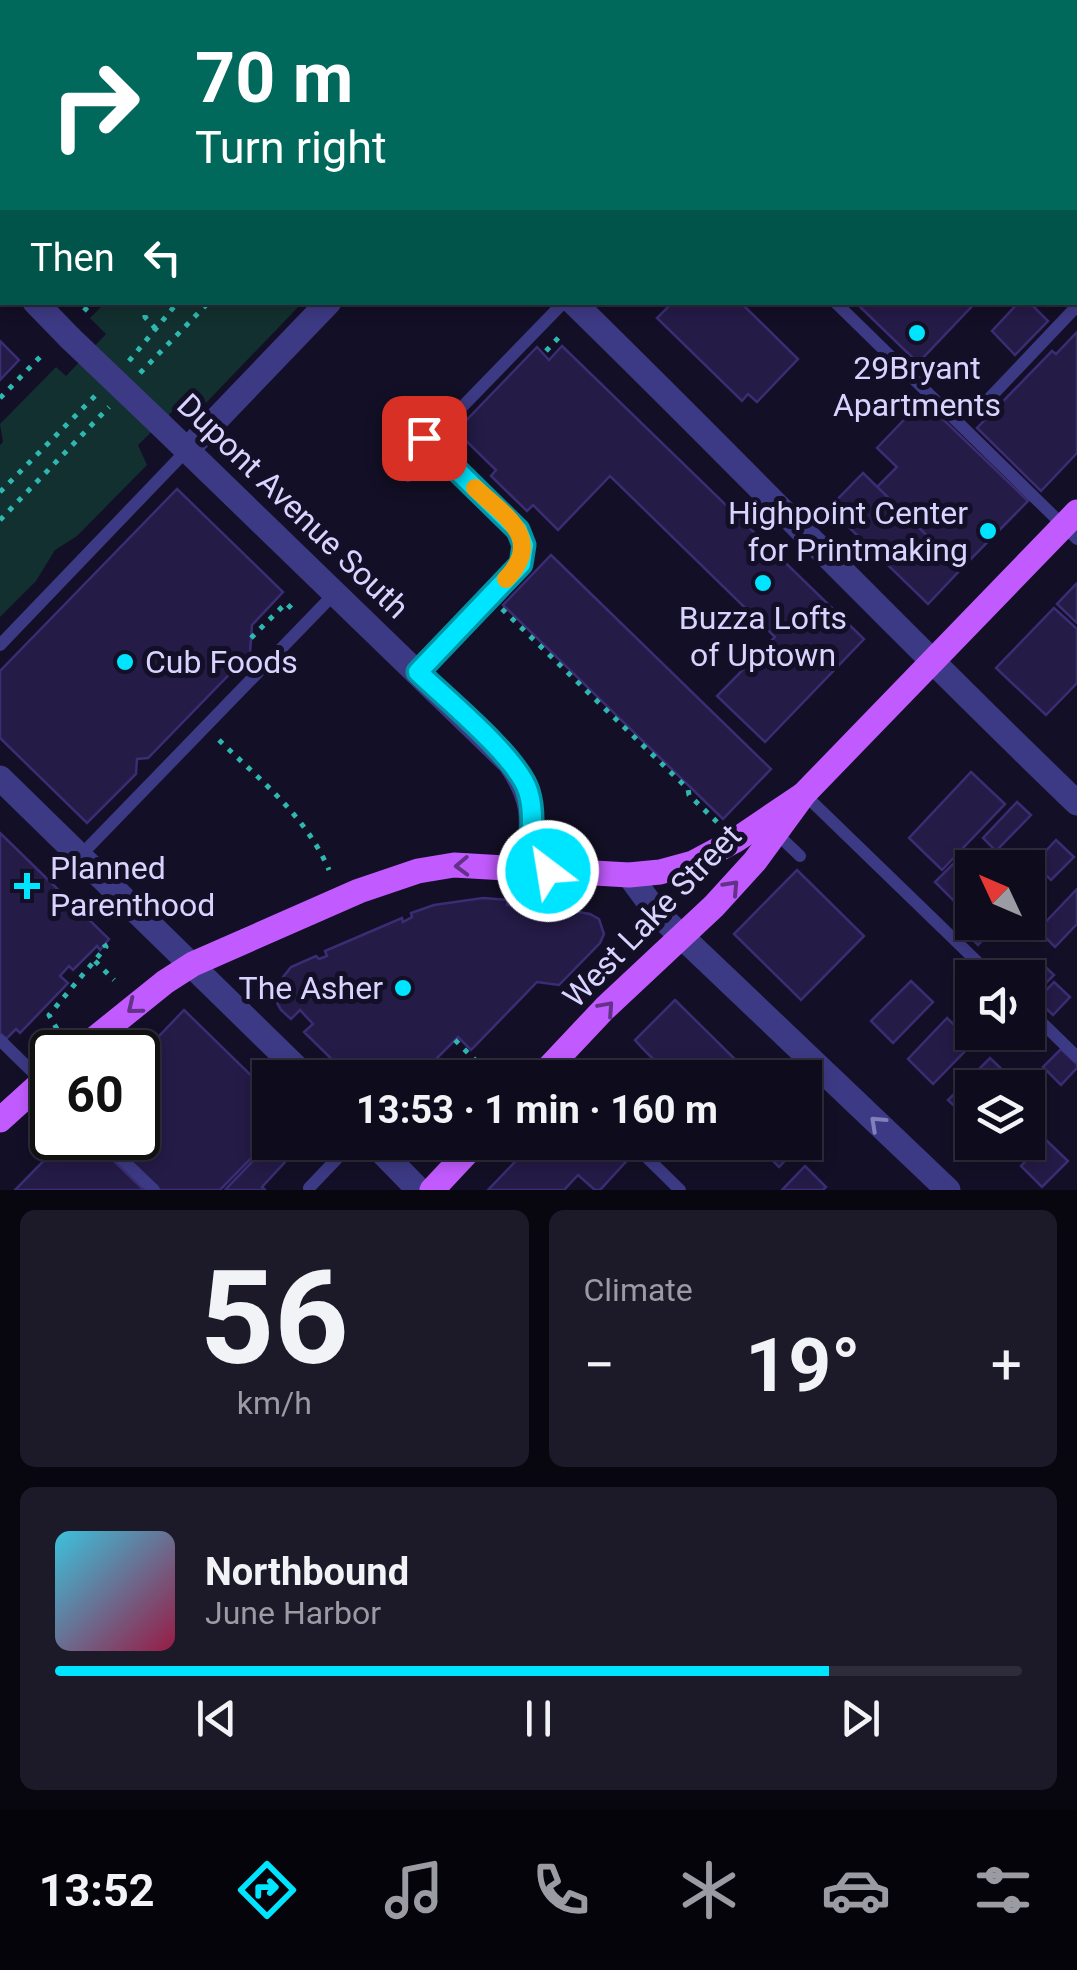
<!DOCTYPE html>
<meta charset="utf-8">
<style>
body{margin:0;font-family:Roboto,sans-serif;background:#1c1929;color:#f1f3f6;height:100vh;display:flex;flex-direction:column;font-size:38px;white-space:nowrap}
*{box-sizing:border-box;margin:0}
p{font-size:32px;color:#9b9ba3}
.icon{flex:none;width:55px;height:55px;fill:none;stroke:currentColor;stroke-width:2;stroke-linecap:round;stroke-linejoin:round}
.map{position:relative;height:1190px;overflow:hidden}
.side{display:flex;flex-direction:column;gap:20px;padding:20px;background:#08060f;flex:1}
.side>*{flex:none}
.top-card{position:absolute;left:0px;top:0px;width:1078px;height:305px;box-shadow:0 5px 15px #0003,0 0 0 2px #2e2b3b;background:#00695c;color:#fff;overflow:hidden}
.needle{width:65px;rotate:314deg}
.tools{position:absolute;left:955px;top:850px;display:grid;gap:20px}
.tools a{display:grid;place-items:center;width:90px;height:90px;border-radius:0px;background:#0e0b1c;box-shadow:0 5px 15px #0003,0 0 0 2px #2e2b3b;font-size:50px}
.speed{position:absolute;left:30px;top:1030px;display:flex;gap:20px;font-size:50px;font-weight:700;text-align:center}
.speed>*{display:grid;place-content:center;width:130px;height:130px;border-radius:50%;background:#0e0b1c;box-shadow:0 5px 15px #0003,0 0 0 2px #2e2b3b;line-height:1}
.speed .limit{border:5px solid #111;border-radius:15px;background:#fff;color:#111}
.pin{position:absolute;display:grid;place-items:center;width:85px;height:85px;color:#fff;margin:-42px;border-radius:20px;box-shadow:0 5px 15px #0006}
.me{position:absolute;width:110px;margin:-55px;rotate:329deg;stroke-linejoin:round;filter:drop-shadow(0 0 8px #0008)}
.turn{display:flex;align-items:center;gap:35px;height:210px;padding:0 30px;font-size:45px}
.turn .icon{width:130px;height:130px;stroke-width:2.5}
.turn b{display:block;font-size:70px;line-height:85px}
.then{display:flex;align-items:center;height:95px;padding:0 30px;background:#0003;gap:20px;font-size:38px}
.big{font-size:75px;font-weight:700;line-height:1.1}
.side .widget{flex:1;display:flex;flex-direction:column;justify-content:center;gap:15px;min-width:0;padding:0 35px;border-radius:15px;background:#1c1929}
.side .dial{align-items:center;gap:0}
.dial b{font-size:130px;line-height:1}
.song{display:flex;align-items:center;gap:30px}
.cover{width:120px;height:120px;border-radius:15px;background:linear-gradient(135deg,hsl(190 70% 55%),hsl(340 70% 35%))}
.played{height:10px;border-radius:5px;background:linear-gradient(90deg,#00e5ff 80%,#2e2b3b 80%)}
.keys{display:flex;justify-content:space-around;direction:ltr}
.heat{display:flex;justify-content:space-between;align-items:center;font-size:55px;direction:ltr}
.side .tiles{flex:1;display:grid;gap:20px;grid-template-columns:1fr 1fr}
.widget:last-child{grid-column:span 2}
.trip{position:absolute;left:252px;top:1060px;width:570px;height:100px;border-radius:0px;background:#0e0b1c;box-shadow:0 5px 15px #0003,0 0 0 2px #2e2b3b;font-weight:700;line-height:100px;text-align:center}
.dock{display:flex;height:160px;justify-content:space-around;align-items:center;background:#06040b;color:#9b9ba3}
.dock .icon{width:70px;height:70px}
.dock .current{color:#00e5ff}
.dock b{font-size:45px;color:#f1f3f6}
.map>svg:first-child{display:block}
</style>
<div class="map">
<svg width="1077" height="1190" viewBox="0 0 1077 1190">
<rect width="100%" height="100%" fill="#130f26"/>
<polygon fill="#12302f" points="105,303 302,303 203,406 180,404 138,445 147,465 77,536 55,550 36,581 0,617 0,445 3,442 0,424 56,367 66,376 106,334 90,318"/>
<g fill="#241b47" stroke="#3b2d73" stroke-width="2.5">
<polygon points="0,0 67,0 2,2 0,67"/>
<polygon points="673,302 740,302 798,359 757,402 748,394 742,401 657,318"/>
<polygon points="855,302 976,302 918,363"/>
<polygon points="1019,302 1029,302 1048,321 1015,355 992,331"/>
<polygon points="1077,332 1077,453 1041,491 977,428 1052,351 1056,354"/>
<polygon points="0,341 19,360 0,380"/>
<polygon points="562,346 864,639 765,742 717,696 775,637 610,476 558,530 533,505 527,511 491,476 496,470 456,431 537,347 549,360"/>
<polygon points="923,400 1028,501 961,569 877,487 897,467 877,448"/>
<polygon points="863,473 961,569 928,604 829,508"/>
<polygon points="177,489 283,592 252,625 250,653 148,758 137,759 136,774 87,823 0,738 0,671"/>
<polygon points="551,555 771,769 723,819 503,605"/>
<polygon points="1077,583 1077,623 1057,604"/>
<polygon points="1054,608 1077,629 1077,683 1046,715 996,668"/>
<polygon points="971,772 1005,804 942,870 909,838"/>
<polygon points="1017,802 1031,815 996,851 983,838"/>
<polygon points="0,833 109,939 100,950 97,946 73,970 69,966 60,976 68,983 20,1033 16,1029 6,1039 0,1033"/>
<polygon points="1056,840 1074,857 1051,880 1046,875 1033,888 1028,883 1028,870"/>
<polygon points="954,863 972,880 972,885 955,902 935,882"/>
<polygon points="797,870 864,936 801,1000 734,934"/>
<polygon points="1077,889 1077,924 1055,947 1038,930"/>
<polygon points="483,898 508,900 507,905 515,906 515,901 590,914 599,919 604,934 600,943 559,985 537,982 471,1050 458,1037 437,1058 457,1078 351,1078 304,1032 313,1024 300,1010 291,1019 281,1010 276,1001 276,986 291,967 316,956 319,959 327,956 325,951 402,918 403,922 412,917 411,913 434,905"/>
<polygon points="972,918 972,922 986,922 993,929 978,945 962,929"/>
<polygon points="1038,960 1054,975 1037,992 1028,983 1028,978 1022,977"/>
<polygon points="911,981 933,1002 893,1043 871,1021"/>
<polygon points="1054,982 1070,997 1053,1015 1037,1000"/>
<polygon points="675,1000 753,1077 753,1078 672,1078 643,1049 635,1040"/>
<polygon points="184,1010 270,1094 270,1139 220,1190 159,1190 105,1138 138,1138 138,1058"/>
<polygon points="947,1018 973,1043 933,1084 908,1059"/>
<polygon points="1061,1049 1077,1064 1077,1068 1061,1085 1043,1067"/>
<polygon points="990,1058 1013,1080 1006,1088 972,1088 972,1123 948,1100"/>
<polygon points="66,1138 90,1138 144,1190 15,1190"/>
<polygon points="1046,1140 1068,1161 1042,1187 1021,1166"/>
<polygon points="534,1142 621,1142 633,1154 600,1190 595,1190 578,1175 564,1190 488,1190"/>
<polygon points="754,1142 803,1142 779,1167"/>
<polygon points="269,1144 286,1161 262,1187 265,1190 225,1190"/>
<polygon points="805,1166 826,1187 823,1190 782,1190"/>
</g>
<g fill="none" stroke-linecap="round" stroke-linejoin="round">
<g stroke="#2fb8b0" stroke-width="5" stroke-dasharray="5 8" stroke-linecap="butt">
<polyline points="378,2 380,0"/>
<polyline points="418,2 420,0"/>
<polyline points="460,2 463,0"/>
<polyline points="469,2 473,0"/>
<polyline points="498,2 500,0"/>
<polyline points="145,302 145,317 156,329"/>
<polyline points="84,311 92,302"/>
<polyline points="546,351 561,335"/>
<polyline points="129,361 178,302"/>
<polyline points="140,373 209,302"/>
<polyline points="0,398 44,353"/>
<polyline points="0,492 97,394"/>
<polyline points="0,520 109,407"/>
<polyline points="502,609 688,789 689,795 717,822"/>
<polyline points="251,638 286,603 295,612"/>
<path d="M219,740C260,780 306,816 329,870"/>
<polyline points="95,961 114,980"/>
<polyline points="57,1029 49,1015 106,947 104,944"/>
<polyline points="455,1040 487,1072"/>
</g>
<g stroke="#3d3a85" stroke-width="12">
<polyline points="1054,0 1056,2"/>
<polyline points="930,2 932,0"/>
<polyline points="1075,20 1077,22"/>
<polyline points="1075,206 1077,204"/>
<polyline points="835,302 1077,539"/>
<polyline points="983,405 1077,306"/>
<polyline points="428,442 564,302"/>
<polyline points="398,465 424,438 518,530 524,545 521,564 417,672"/>
<polyline points="408,476 435,449"/>
<polyline points="0,645 187,450"/>
<polyline points="804,794 994,978"/>
<polyline points="776,833 800,856"/>
<polyline points="80,856 335,593"/>
<polyline points="1028,1009 1077,1057"/>
<polyline points="0,1040 52,1091"/>
<polyline points="100,1138 154,1190"/>
<polyline points="631,1142 680,1190"/>
<polyline points="309,1188 353,1142"/>
</g>
<g stroke="#3d3a85" stroke-width="25">
<polyline points="256,0 259,2"/>
<polyline points="793,0 795,2"/>
<polyline points="616,2 618,0"/>
<polyline points="1075,276 1077,278"/>
<path d="M573,302C743,468 906,639 1077,803"/>
<polyline points="187,450 329,302"/>
<polyline points="0,778 307,1078"/>
<polyline points="372,1142 419,1190"/>
</g>
<g stroke="#3d3a85" stroke-width="25">
<polyline points="0,268 2,270"/>
<polyline points="35,302 70,338"/>
<path d="M160,424L510,763C538,804 532,822 528,869"/>
<polyline points="629,875 657,913 948,1190"/>
</g>
<g stroke="#c25bff" stroke-width="25">
<polyline points="78,1052 165,982 193,964 359,891 418,871 454,865 629,875 660,872 693,863 736,840 804,794"/>
<polyline points="539,1078 605,1008 714,906 755,861 804,794 1077,512"/>
<polyline points="0,1120 52,1073"/>
<polyline points="432,1190 477,1142"/>
</g>
<polyline stroke="#3d3a85" stroke-width="25" points="70,338 160,424"/>
</g>
<defs><path id="oneway-chevron" d="M-2-3.5L2.5 0L-2 3.5" fill="none" stroke-width="1.6" stroke-linecap="round" stroke-linejoin="round" transform="scale(2.5)"/></defs>
<g stroke="#623188">
<use href="#oneway-chevron" transform="translate(462 866) rotate(178)"/>
<use href="#oneway-chevron" transform="translate(732 887) rotate(-47)"/>
<use href="#oneway-chevron" transform="translate(134 1007) rotate(141)"/>
<use href="#oneway-chevron" transform="translate(607 1008) rotate(-48)"/>
</g>
<use stroke="#837fbc" href="#oneway-chevron" transform="translate(877 1123) rotate(-137)"/>
<g fill="none" stroke-linecap="round" stroke-linejoin="round">
<g stroke="#0095a6" stroke-width="25">
<path id="route" d="M424,438L518,530L524,545L521,564L418,672C445,698 518,758 528,791C536,816 530,844 528,869L548,871"/>
</g>
<use href="#route" stroke="#00e5ff" stroke-width="18"/>
<path stroke="#f59e0b" stroke-width="18" d="M475,488C505,516 545,539 506,579"/>
</g>
<g fill="#00e5ff" stroke="#130f26" stroke-width="4">
<circle cx="917" cy="333" r="10"/>
<circle cx="988" cy="531" r="10"/>
<circle cx="763" cy="583" r="10"/>
<circle cx="125" cy="662" r="10"/>
<path d="M22 871h10v10h10v10h-10v10h-10v-10h-10v-10h10z"/>
<circle cx="403" cy="988" r="10"/>
</g>
<g text-anchor="middle" stroke-width="10" stroke-linejoin="round" paint-order="stroke">
<g font-size="32" fill="#d9d4ff" stroke="#130f26">
<text x="917" y="379">29Bryant<tspan x="917" dy="37">Apartments</tspan></text>
<text x="968" y="524" text-anchor="end">Highpoint Center<tspan x="968" dy="37">for Printmaking</tspan></text>
<text x="763" y="629">Buzza Lofts<tspan x="763" dy="37">of Uptown</tspan></text>
<text x="145" y="673" text-anchor="start">Cub Foods</text>
<text x="50" y="879" text-anchor="start">Planned<tspan x="50" dy="37">Parenthood</tspan></text>
<text x="383" y="999" text-anchor="end">The Asher</text>
</g>
<g font-size="32" fill="#d9d4ff" stroke="#130f26">
<text transform="translate(293 506) rotate(44)" y="11">Dupont Avenue South</text>
<text transform="translate(652 916) rotate(-46)" y="11">West Lake Street</text>
</g>
</g>
</svg>
<div class="tools">
<a><svg class="needle" viewBox="-14 -14 28 28"><path d="M0-13l5 13h-10z" fill="#e53935"/><path d="M0 13l5-13h-10z" fill="#9b9ba3"/></svg></a>
<a><svg class="icon" aria-label="sound" viewBox="0 0 24 24"><path d="M4 9h4l5-4v14l-5-4H4zM17 9q2 3 0 6"/></svg></a>
<a><svg class="icon" aria-label="layers" viewBox="0 0 24 24"><path d="M12 4l9 5-9 5-9-5zM3 14l9 5 9-5"/></svg></a>
</div>
<div class="speed"><div class="limit">60</div></div>
<div class="pin" style="left:424px;top:438px;background:#d93025"><svg class="icon" aria-label="arrive" viewBox="0 0 24 24"><path d="M6 21V4h12l-3 4 3 4H6"/></svg></div>
<svg class="me" style="left:548px;top:871px" viewBox="-20 -20 40 40"><circle r="17" fill="#00e5ff" stroke="#fff" stroke-width="3"/><path d="M0-11L8 9 0 5-8 9z" fill="#fff"/></svg>
<div class="trip">13:53 · 1 min · 160 m</div>
<div class="top-card">
<div class="turn"><svg class="icon" aria-label="right" viewBox="0 0 24 24"><path d="M7 20v-9h11M14 6l5 5-5 5"/></svg><div><b>70 m</b>Turn right</div></div>
<div class="then">Then<svg class="icon" aria-label="left" viewBox="0 0 24 24"><path d="M17 20v-9H6M10 6l-5 5 5 5"/></svg></div>
</div>
</div>
<section class="side">
<div class="tiles">
<div class="widget dial"><b>56</b><p>km/h</p></div>
<div class="widget"><p>Climate</p>
<div class="heat"><a>−</a><b class="big">19°</b><a>+</a></div>
</div>
<div class="widget">
<div class="song"><i class="cover"></i><div><b>Northbound</b><p>June Harbor</p></div></div>
<div class="played"></div>
<div class="keys"><svg class="icon" aria-label="previous" viewBox="0 0 24 24"><path d="M18 5L8 12l10 7zM5 5v14"/></svg><svg class="icon" aria-label="pause" viewBox="0 0 24 24"><path d="M8 5v14M16 5v14"/></svg><svg class="icon" aria-label="next" viewBox="0 0 24 24"><path d="M6 5l10 7-10 7zM19 5v14"/></svg></div>
</div>
</div>
</section>
<nav class="dock">
<b>13:52</b>
<svg class="icon current" aria-label="directions" viewBox="0 0 24 24"><path d="M12 3l9 9-9 9-9-9zM9 14v-3h6M13 9l2 2-2 2"/></svg>
<svg class="icon" aria-label="music" viewBox="0 0 24 24"><path d="M9 18V5l10-2v13"/><circle cx="6" cy="18" r="3"/><circle cx="16" cy="16" r="3"/></svg>
<svg class="icon" aria-label="phone" viewBox="0 0 24 24"><path d="M5 4h4l2 5-3 2q2 4 5 5l2-3 5 2v4C11 20 4 13 5 4z"/></svg>
<svg class="icon" aria-label="climate" viewBox="0 0 24 24"><path d="M12 3v18M4 7l16 10M4 17L20 7"/></svg>
<svg class="icon" aria-label="car" viewBox="0 0 24 24"><path d="M5 17H2v-5l4-1 3-4h7l3 4 3 1v5h-3M9 17h6M6 11h13"/><circle cx="7" cy="17" r="2"/><circle cx="17" cy="17" r="2"/></svg>
<svg class="icon" aria-label="filters" viewBox="0 0 24 24"><path d="M4 7h16M4 17h16"/><circle cx="9" cy="7" r="2"/><circle cx="15" cy="17" r="2"/></svg>
</nav>
